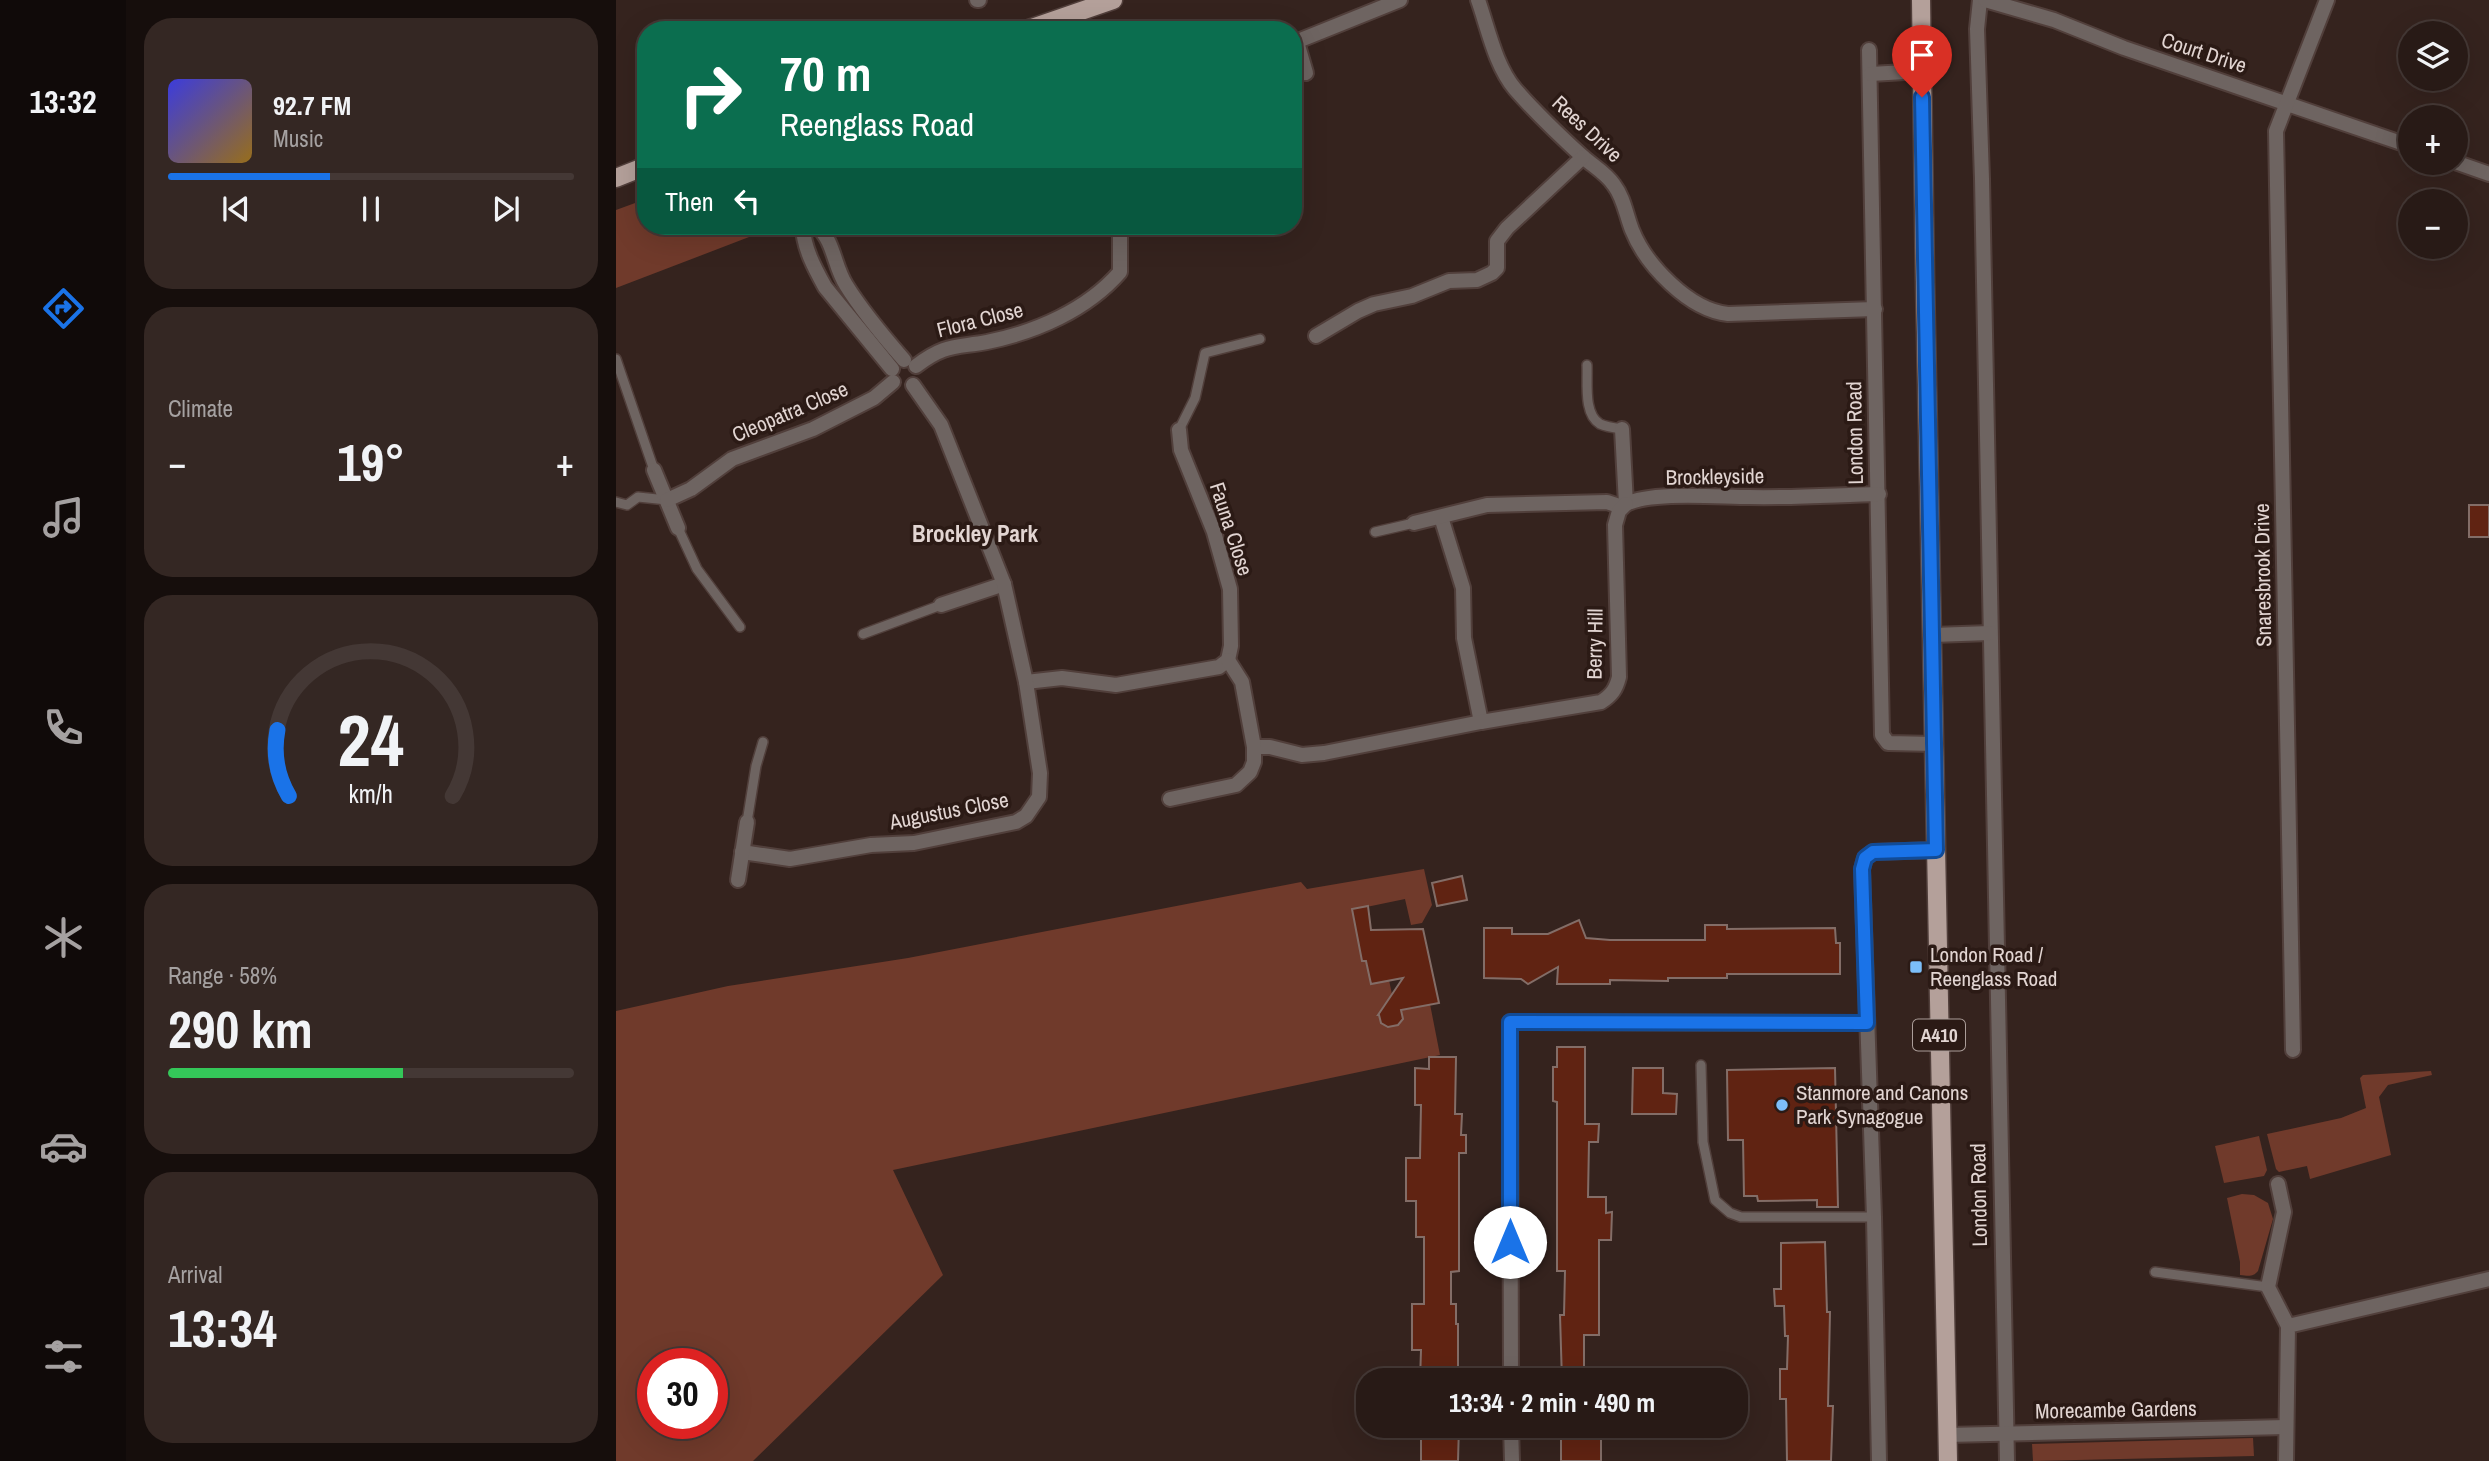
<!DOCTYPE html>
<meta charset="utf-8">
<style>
body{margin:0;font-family:"Archivo Narrow",sans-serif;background:#342723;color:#f1f3f6;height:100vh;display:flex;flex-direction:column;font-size:26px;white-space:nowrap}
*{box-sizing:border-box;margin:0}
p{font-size:23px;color:#a5a1a1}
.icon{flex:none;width:38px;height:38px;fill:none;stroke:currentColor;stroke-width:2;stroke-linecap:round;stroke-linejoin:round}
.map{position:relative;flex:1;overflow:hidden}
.sheet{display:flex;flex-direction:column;gap:18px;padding:18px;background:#160e0c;width:490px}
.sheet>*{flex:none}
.banner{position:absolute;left:21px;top:21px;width:665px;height:214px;border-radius:28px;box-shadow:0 7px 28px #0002,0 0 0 2px #443835;background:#0b6e4f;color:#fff;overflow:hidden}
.controls{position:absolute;left:1782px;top:21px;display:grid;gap:14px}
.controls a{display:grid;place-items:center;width:70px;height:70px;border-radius:50%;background:#281a16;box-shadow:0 7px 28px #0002,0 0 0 2px #443835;font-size:35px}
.speed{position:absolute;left:21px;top:1348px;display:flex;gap:14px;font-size:35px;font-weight:700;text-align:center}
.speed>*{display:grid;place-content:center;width:91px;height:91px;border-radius:50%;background:#281a16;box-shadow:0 7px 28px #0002,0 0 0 2px #443835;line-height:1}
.speed .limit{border:10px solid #d22;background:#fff;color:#111}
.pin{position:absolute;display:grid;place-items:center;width:60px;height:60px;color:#fff;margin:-72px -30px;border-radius:50% 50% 50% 0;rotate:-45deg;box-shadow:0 0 7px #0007}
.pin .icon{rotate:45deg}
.me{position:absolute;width:77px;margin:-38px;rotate:0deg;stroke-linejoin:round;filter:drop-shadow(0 0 5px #0008)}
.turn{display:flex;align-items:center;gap:24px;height:147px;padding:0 28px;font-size:32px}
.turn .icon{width:91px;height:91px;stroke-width:2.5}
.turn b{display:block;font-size:49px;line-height:60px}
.then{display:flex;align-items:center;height:66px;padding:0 28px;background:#0003;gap:14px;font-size:26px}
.big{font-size:52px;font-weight:800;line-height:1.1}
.sheet .tile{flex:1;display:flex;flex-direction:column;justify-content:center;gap:10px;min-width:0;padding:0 24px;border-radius:28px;background:#342723}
.sheet .dial{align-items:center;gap:0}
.dial svg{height:182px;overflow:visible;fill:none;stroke:#443835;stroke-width:7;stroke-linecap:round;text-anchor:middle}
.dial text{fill:#f1f3f6;stroke:none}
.song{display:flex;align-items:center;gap:21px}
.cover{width:84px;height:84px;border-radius:10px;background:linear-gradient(135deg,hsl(240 70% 55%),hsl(40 70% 35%))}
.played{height:7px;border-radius:4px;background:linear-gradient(90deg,#1a73e8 40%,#443835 40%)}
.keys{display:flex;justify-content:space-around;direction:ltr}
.heat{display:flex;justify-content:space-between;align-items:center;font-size:38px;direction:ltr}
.charge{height:10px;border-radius:5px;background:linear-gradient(90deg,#34c759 58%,#443835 0)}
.trip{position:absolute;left:740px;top:1368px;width:392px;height:70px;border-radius:28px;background:#281a16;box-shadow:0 7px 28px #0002,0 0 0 2px #443835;font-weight:800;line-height:70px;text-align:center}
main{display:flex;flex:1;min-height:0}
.tab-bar{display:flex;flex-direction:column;width:126px;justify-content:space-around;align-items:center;background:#100a09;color:#a5a1a1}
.tab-bar .icon{width:49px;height:49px}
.tab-bar .active{color:#1a73e8}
.tab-bar b{font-size:32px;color:#f1f3f6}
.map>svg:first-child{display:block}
</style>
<main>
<nav class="tab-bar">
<b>13:32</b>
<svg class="icon active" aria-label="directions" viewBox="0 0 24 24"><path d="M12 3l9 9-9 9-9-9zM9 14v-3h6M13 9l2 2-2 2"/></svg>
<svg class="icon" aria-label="music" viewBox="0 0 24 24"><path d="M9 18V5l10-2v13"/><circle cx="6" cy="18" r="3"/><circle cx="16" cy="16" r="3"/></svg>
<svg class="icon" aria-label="phone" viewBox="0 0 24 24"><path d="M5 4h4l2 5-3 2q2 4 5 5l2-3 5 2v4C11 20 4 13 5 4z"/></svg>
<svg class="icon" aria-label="climate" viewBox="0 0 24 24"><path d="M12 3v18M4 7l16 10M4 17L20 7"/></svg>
<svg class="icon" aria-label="car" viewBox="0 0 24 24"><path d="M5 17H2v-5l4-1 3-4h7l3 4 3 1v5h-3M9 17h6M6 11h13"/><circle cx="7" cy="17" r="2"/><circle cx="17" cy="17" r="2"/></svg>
<svg class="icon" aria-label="filters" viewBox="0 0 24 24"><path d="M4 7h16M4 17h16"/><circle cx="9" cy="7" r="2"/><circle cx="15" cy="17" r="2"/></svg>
</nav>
<section class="sheet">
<div class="tile">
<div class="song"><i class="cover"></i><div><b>92.7 FM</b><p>Music</p></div></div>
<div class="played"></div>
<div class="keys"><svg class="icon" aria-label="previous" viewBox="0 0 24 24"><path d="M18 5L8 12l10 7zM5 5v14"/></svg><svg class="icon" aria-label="pause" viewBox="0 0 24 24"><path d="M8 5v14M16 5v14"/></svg><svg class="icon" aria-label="next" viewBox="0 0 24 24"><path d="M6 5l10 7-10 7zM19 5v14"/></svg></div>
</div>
<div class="tile"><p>Climate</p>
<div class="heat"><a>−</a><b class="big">19°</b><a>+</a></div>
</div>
<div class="tile dial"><svg viewBox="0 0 100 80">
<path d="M14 69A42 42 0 1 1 86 69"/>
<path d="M14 69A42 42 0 0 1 9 40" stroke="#1a73e8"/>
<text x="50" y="56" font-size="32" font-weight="700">24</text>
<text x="50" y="72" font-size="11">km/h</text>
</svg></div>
<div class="tile"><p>Range · 58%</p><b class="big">290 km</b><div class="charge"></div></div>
<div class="tile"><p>Arrival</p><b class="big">13:34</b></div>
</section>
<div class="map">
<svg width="1873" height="1461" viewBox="0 0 1873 1461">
<rect width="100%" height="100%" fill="#35231e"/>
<g fill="#703a2b" fill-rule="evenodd">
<polygon points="30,199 30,226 162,226 0,288 0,210"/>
<path d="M808,869L816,905L806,923L795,925L789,899L736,910L741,936H745L755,983L773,980L778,1004L768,1005L763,1013L765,1023L772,1027L782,1025L787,1019L785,1010L814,1004L824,1055L277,1170L327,1275L137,1461H0V1011L112,986L292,958L685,882L691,889ZM37,1363H96V1423H37Z"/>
<polygon points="1815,1071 1816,1075 1772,1085 1763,1097 1775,1155 1694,1179 1691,1166 1663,1172 1660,1169 1651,1134 1725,1118 1750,1108 1744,1078 1747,1075"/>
<polygon points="1643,1136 1651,1170 1648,1176 1608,1183 1599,1146"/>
<path d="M1626,1194L1638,1195L1652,1203L1657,1219L1642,1271C1637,1277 1633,1276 1624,1275V1262L1611,1198Z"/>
<polygon points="1637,1438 1638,1456 1417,1461 1416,1444"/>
</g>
<g fill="#602312" stroke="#836d67" stroke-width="2">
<rect x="1853" y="505" width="20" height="32"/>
<polygon points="846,876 851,900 821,906 816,883"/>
<polygon points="752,906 755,930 807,929 823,1003 785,1010 787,1019 782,1025 772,1027 765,1023 763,1015 762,1015 787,978 755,984 750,961 746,961 736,909"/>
<polygon points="963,920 970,938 994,940 1089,940 1089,925 1111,925 1111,929 1219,928 1220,943 1224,943 1224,974 1111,974 1111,978 1052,978 1052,981 994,980 994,984 941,984 942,967 912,984 905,979 868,978 868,928 896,928 896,934 932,934"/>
<polygon points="941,1047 969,1047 969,1124 983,1124 982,1142 973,1142 972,1197 990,1197 990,1213 996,1212 995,1240 983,1240 983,1335 968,1335 968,1381 946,1381 944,1315 948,1315 949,1271 941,1271 941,1102 937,1101 937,1067 941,1067"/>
<polygon points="813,1057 840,1057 839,1114 846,1114 845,1135 850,1135 850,1153 843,1153 843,1271 835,1272 835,1304 840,1304 840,1324 842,1324 842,1381 804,1381 805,1350 796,1350 796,1304 808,1304 808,1237 800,1237 800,1201 790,1201 790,1158 804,1158 805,1105 799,1105 799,1068 813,1069"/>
<polygon points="1017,1068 1047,1068 1047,1093 1061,1094 1060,1114 1016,1114"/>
<polygon points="1219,1068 1222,1207 1201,1207 1201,1200 1142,1201 1141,1196 1128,1196 1127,1140 1112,1140 1111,1070"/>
<polygon points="1209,1242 1211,1312 1214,1312 1212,1406 1217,1406 1215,1461 1171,1461 1170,1399 1164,1399 1164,1369 1171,1369 1172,1336 1169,1336 1168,1306 1159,1306 1158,1289 1165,1289 1165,1243"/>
<polygon points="805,1426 843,1426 842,1461 805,1461"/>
<rect x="945" y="1426" width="40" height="35"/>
</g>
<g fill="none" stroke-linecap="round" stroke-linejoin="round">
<g stroke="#513f3b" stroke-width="12">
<g id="lane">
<polyline points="0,359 38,470"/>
<path d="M971,365C972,382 967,414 984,424C991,427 999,428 1006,429"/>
<polyline points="563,430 579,398 589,353 644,339"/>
<polyline points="0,502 11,505 22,497 51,500"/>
<polyline points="62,528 81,569 124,627"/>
<polyline points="759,532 798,523"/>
<polyline points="247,634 325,605"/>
<polyline points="131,822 140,766 147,742"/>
<polyline points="1085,1065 1087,1142 1099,1200 1114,1213 1125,1217 1258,1217"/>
<polyline points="1539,1272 1652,1287"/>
</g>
</g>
<g stroke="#513f3b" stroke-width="18">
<g id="street">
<polyline points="361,0 363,0"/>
<path d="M862,0C872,28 879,65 899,89C919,112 944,136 967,157C977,166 990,173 998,185C1008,198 1010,215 1016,230C1030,265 1073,310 1112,314L1259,309"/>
<polyline points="1364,0 1361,29 1366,179 1391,1461"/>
<polyline points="1369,0 1438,20 1508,48 1794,146"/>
<polyline points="681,42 690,73"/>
<polyline points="677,43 784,0"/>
<polyline points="1253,50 1266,735 1272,743 1319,744"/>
<polyline points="1255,74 1306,71"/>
<polyline points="1839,162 1873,174"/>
<path d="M187,226C187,247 199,269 209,287L276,369"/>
<path d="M201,226C218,241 218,266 230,285C246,311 268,337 288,360"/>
<polyline points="700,336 742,311 758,304 796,296 833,281 861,280 876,273 881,268 881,241 891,228 967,157"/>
<path d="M300,366C329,344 338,348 371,342C420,332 471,310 504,272V226"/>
<path d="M1006,429L1010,504C1036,491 1103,497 1133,497C1176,498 1220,495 1263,494"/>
<polyline points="38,470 62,528"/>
<polyline points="51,500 75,489 116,459 197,429 258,398 277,382"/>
<polyline points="825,517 847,588 848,638 865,722"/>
<polyline points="798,523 871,505 991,502 1006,507"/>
<polyline points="325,605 388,584"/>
<polyline points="1317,635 1374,633"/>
<polyline points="410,682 446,678 500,685 603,667 612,660 615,646 614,589 598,532 565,450 563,430"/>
<path d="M638,747H654L686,755L708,753L865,722L985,702C996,695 1000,689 1003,677L999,525L1003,511L1010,504"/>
<polyline points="554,799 620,785 634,772 638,762 638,747 626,682 612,660"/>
<polyline points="126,852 174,859 255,845 298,843 400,822 410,816 423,797 424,773 410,682 388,584 325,425 297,385"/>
<polyline points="122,880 131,822"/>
<polyline points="1677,1050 1660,131 1711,0"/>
<polyline points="1662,1184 1668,1212 1652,1287 1672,1326"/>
<polyline points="895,1381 894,1022 1251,1023"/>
<polyline points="895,1426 896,1461"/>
<polyline points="1331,1435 1670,1427"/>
<polyline points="1263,1461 1258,1217 1246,869 1249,858 1257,852 1320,850"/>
<polyline points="1670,1461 1672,1326 1873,1279"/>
</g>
</g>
<g stroke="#513f3b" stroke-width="21">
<g id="primary">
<polyline points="1305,0 1309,282 1332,1461"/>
<polyline points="410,30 497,0"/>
<polyline points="0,178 30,166"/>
</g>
</g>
<use href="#lane" stroke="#6e6461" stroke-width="9"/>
<use href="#street" stroke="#6e6461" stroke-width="14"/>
<use href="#primary" stroke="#b4a09a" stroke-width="18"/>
</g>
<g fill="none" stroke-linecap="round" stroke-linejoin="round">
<g stroke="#114b97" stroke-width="18">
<polyline id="route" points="894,1242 894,1022 1251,1023 1246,869 1249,858 1257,852 1320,850 1306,97"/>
</g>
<use href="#route" stroke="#1a73e8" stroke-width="12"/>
</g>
<g fill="#7cbef9" stroke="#2b1a15" stroke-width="2.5">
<rect x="1293" y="960" width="14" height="14" rx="3.5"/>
<circle cx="1166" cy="1105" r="7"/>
</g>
<g text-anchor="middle" stroke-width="7" stroke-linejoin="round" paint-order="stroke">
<rect fill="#2b1a15" stroke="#ab9d99" stroke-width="2" x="1297" y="1019.5" width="52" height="31" rx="5"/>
<g font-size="19" font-weight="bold" fill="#e2d5d2">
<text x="1323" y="1042">A410</text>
</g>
<g font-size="21" fill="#e2d5d2" stroke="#2b1a15">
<text transform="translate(1588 53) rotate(18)" y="7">Court Drive</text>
<text transform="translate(971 129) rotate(43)" y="7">Rees Drive</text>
<text transform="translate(364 320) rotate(-14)" y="7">Flora Close</text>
<text transform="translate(174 412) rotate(-23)" y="7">Cleopatra Close</text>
<text transform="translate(1239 433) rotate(-91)" y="7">London Road</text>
<text transform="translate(1099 477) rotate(-1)" y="7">Brockleyside</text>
<text transform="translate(615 529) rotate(72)" y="7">Fauna Close</text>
<text transform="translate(1647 575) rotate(-91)" y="7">Snaresbrook Drive</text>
<text transform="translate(979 644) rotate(-89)" y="7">Berry Hill</text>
<text transform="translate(333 811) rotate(-11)" y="7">Augustus Close</text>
<text transform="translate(1363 1195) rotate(-91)" y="7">London Road</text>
<text transform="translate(1500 1410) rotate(-1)" y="7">Morecambe Gardens</text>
</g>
<g font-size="21" fill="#e2d5d2" stroke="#2b1a15" text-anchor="start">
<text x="1314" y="962">London Road /<tspan x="1314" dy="24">Reenglass Road</tspan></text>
<text x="1180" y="1100">Stanmore and Canons<tspan x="1180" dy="24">Park Synagogue</tspan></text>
</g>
<g font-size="23" font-weight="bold" fill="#e2d5d2" stroke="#2b1a15">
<text x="359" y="542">Brockley Park</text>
</g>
</g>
</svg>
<div class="controls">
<a><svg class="icon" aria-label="layers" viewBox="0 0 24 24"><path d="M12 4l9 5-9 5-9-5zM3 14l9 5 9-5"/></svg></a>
<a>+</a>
<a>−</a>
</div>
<div class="speed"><div class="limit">30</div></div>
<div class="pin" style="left:1306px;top:97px;background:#d93025"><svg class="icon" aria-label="arrive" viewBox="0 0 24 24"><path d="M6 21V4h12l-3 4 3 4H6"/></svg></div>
<svg class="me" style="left:894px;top:1242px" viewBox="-20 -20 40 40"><circle r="19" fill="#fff"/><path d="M0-13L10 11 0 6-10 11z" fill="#1a73e8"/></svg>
<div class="trip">13:34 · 2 min · 490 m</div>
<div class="banner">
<div class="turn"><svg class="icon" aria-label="right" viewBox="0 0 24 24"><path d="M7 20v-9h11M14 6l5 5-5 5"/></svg><div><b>70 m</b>Reenglass Road</div></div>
<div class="then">Then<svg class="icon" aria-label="left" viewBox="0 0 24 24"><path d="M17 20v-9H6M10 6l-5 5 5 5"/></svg></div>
</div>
</div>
</main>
